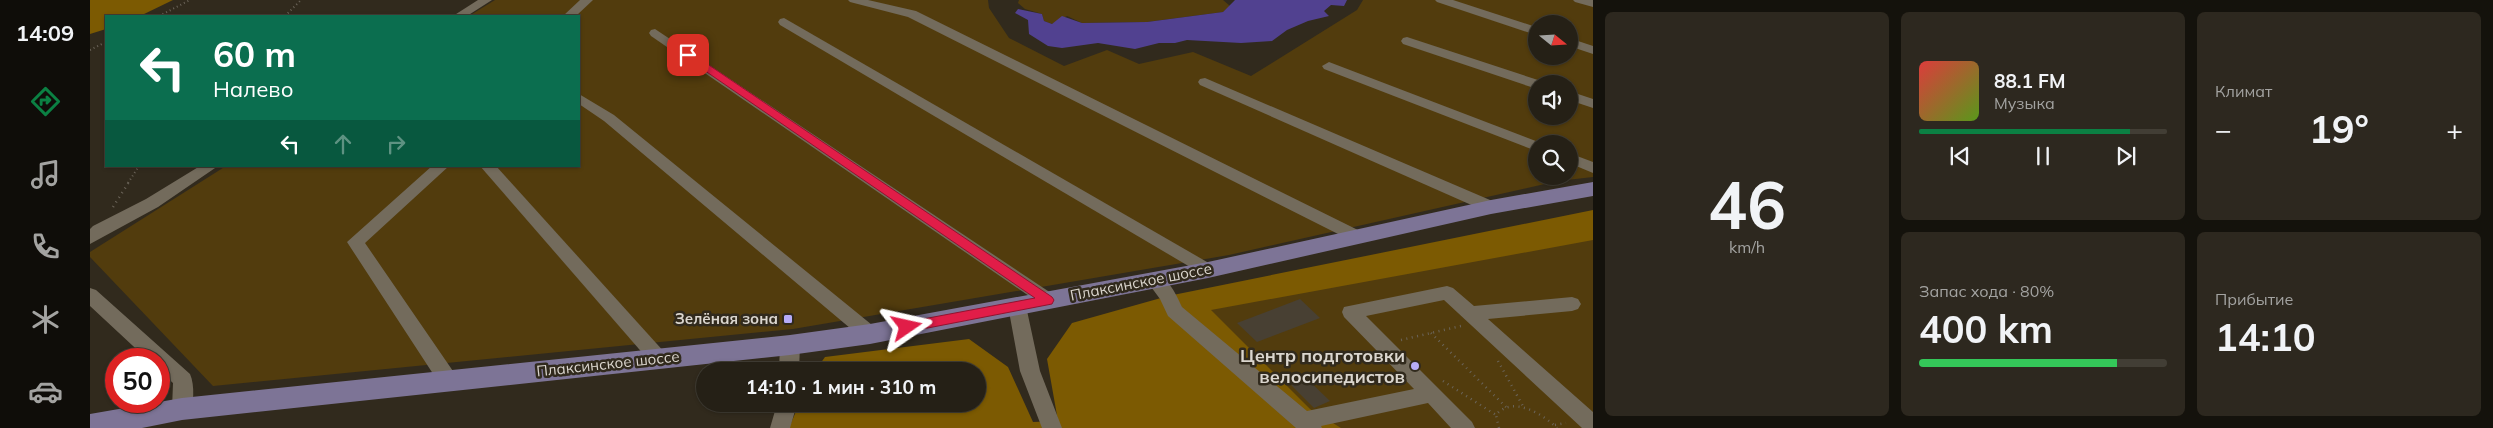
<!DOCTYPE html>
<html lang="ru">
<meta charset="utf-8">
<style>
body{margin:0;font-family:Mulish,sans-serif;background:#2d281f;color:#f1f3f6;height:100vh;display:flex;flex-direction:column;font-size:19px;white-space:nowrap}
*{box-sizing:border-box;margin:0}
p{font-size:16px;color:#a3a3a1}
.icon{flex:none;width:28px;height:28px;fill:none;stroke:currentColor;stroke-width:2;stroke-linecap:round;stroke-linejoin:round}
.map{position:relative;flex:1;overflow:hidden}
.side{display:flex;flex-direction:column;gap:12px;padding:12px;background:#14120c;width:900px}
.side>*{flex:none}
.hud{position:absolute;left:15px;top:15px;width:475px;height:152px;border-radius:0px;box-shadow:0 1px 4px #0004,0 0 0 1px #423e35;background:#0b6e4f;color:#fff;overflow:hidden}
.needle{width:32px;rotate:108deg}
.buttons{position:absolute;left:1438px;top:15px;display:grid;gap:10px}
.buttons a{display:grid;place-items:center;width:50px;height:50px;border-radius:50%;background:#252016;box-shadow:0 1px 4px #0004,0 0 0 1px #423e35;font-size:25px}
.speed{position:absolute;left:15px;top:348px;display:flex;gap:10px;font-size:25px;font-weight:700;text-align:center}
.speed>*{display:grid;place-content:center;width:65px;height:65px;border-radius:50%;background:#252016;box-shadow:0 1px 4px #0004,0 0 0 1px #423e35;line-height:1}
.speed .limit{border:8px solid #d22;background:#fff;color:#111}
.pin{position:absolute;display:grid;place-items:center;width:42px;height:42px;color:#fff;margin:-21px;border-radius:10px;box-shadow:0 2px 8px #0006}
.me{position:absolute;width:55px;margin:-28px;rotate:79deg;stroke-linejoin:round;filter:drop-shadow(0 0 4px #0008)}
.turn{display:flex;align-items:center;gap:18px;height:105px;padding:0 25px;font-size:22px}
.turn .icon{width:65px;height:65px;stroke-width:2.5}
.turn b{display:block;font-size:35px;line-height:42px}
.lanes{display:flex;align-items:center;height:48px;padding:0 25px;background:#0003;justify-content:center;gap:25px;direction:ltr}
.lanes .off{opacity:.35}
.big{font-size:38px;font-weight:700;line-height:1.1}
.side .tile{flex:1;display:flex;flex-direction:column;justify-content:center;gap:8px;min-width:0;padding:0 18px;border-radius:8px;background:#2d281f}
.side .dial{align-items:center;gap:0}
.dial b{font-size:65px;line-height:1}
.song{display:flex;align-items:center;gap:15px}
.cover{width:60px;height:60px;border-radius:8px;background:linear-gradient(135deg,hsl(0 70% 55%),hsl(90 70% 35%))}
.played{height:5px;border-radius:2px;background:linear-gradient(90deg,#0b8043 85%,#423e35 85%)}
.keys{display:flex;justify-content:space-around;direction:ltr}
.heat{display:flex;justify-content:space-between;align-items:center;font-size:28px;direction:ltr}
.charge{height:8px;border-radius:4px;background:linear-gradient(90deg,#34c759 80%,#423e35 0)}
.side .tiles{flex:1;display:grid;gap:12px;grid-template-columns:repeat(3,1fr)}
.tile:first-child{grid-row:span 2}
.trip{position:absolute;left:606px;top:362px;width:290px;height:50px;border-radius:25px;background:#252016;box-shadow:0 1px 4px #0004,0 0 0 1px #423e35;font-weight:700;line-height:50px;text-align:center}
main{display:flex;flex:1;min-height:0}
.tabs{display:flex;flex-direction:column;width:90px;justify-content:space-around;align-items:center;background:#0f0d09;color:#a3a3a1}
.tabs .icon{width:35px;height:35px}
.tabs .current{color:#0b8043}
.tabs b{font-size:22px;color:#f1f3f6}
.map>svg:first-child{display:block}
</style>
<main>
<nav class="tabs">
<b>14:09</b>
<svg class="icon current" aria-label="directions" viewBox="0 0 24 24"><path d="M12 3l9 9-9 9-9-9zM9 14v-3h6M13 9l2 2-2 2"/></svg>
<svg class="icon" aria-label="music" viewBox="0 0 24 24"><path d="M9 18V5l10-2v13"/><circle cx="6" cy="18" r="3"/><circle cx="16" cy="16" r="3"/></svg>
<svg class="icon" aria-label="phone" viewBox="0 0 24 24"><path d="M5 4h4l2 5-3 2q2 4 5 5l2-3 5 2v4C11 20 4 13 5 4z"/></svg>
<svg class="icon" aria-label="climate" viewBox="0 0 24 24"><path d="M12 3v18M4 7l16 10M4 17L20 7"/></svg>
<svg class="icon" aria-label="car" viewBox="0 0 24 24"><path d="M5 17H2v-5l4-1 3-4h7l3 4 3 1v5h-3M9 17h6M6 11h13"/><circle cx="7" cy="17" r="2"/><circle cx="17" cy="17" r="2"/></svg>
</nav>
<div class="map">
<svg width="1503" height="428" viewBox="0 0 1503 428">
<rect width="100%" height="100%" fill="#312a1d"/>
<g fill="#523c0d" fill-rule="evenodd">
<path d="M405,0H898L899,8L919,38L974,66L1017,50L1049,64L1103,52L1161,76L1267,10L1273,0H1503V177L1468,181L1139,255L703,329L123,386L0,257V252L136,166H489V16H379ZM1446,24H1479V56H1446ZM1446,84H1479V116H1446ZM1446,144H1479V176H1446Z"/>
<polygon points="929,0 1133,0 1140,6 1133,12 1057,22 992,23 977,16 962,24 954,21 952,14 935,9 928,3"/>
<polygon points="1503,228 1503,428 1222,428 1084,311"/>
</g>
<g fill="#7c5a02">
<polygon points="0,0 83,0 50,16 16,16 16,29 0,34"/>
<polygon points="1503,210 1503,240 1121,310 1220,409 1251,428 699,428 709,404 888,404 888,371 725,371 735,357 879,339 918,367 943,422 968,421 957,359 982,323 1078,296"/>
</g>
<polygon fill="#514190" points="1145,0 1257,0 1254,6 1241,5 1234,11 1239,16 1218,21 1197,30 1182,41 1151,43 1097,40 1085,43 1069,43 1045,49 1008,43 972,48 958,46 939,34 938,20 925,13 928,9 952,14 954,21 962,24 972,16 992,23 1057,22 1133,12"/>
<g fill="#484033">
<polygon points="1210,299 1230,318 1167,342 1147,323"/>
<polygon points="1216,378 1240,401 1224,408 1201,385"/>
</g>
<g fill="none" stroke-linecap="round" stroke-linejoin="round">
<g stroke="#6b6459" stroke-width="2" stroke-dasharray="1 3" stroke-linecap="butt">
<polyline points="69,16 100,0"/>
<polyline points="195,16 211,0"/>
<polyline points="0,50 16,42"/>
<polyline points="38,183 49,166"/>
</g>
<g stroke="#6b6459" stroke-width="2.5" stroke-dasharray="1 4.5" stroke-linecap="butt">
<polyline points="23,207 39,182"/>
<polyline points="1341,333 1416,407"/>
<polyline points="1311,340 1371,326"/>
<polyline points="1408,361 1434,408"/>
<polyline points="1353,381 1406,415"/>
<polyline points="1465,425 1476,423"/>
<path d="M1409,428L1406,415C1422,395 1453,414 1467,428"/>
</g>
<g fill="#736b5c" fill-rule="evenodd">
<polygon points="388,0 402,0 377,16 363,16"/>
<polygon points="490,0 503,0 486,16 473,16"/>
<polygon points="758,0 778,0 826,11 1274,233 1276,237 1274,241 1262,241 818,17 760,2"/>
<polygon points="1345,0 1363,0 1446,27 1446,35 1347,2"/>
<polygon points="1483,0 1503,0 1503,7 1485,2"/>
<polygon points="694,18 1124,266 1127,270 1124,274 1118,276 1112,274 690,25 688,22 690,19"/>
<polygon points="565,29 964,295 967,300 964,305 958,307 952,305 561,36 559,33 561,30"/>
<polygon points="1317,37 1451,81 1453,84 1446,84 1446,88 1441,87 1313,44 1311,41 1313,38"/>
<polygon points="1479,38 1503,46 1503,54 1479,46"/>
<polygon points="1239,62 1451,143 1452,144 1446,144 1446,150 1441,149 1234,69 1232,66"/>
<polygon points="1115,78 1407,203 1409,207 1407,211 1395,211 1110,85 1108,82 1110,79"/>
<polygon points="1479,91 1503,99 1503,108 1479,100"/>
<polygon points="489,94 524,115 787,329 789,334 787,339 780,341 773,339 514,121 489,104"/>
<polygon points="1479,153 1503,162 1503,173 1479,163"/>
<polygon points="110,166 128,166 68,207 0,244 0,229 3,226 56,199"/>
<polygon points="342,166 359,166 275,243 365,374 368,380 365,386 358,388 351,386 257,242"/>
<polygon points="390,166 406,166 576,354 579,359 576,364 569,367 562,364"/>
<path d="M1065,274C1079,278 1086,294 1092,307L1217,411L1324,389L1254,317L1252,312L1254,307L1357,286L1363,288L1384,306L1482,297L1488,299L1491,304L1488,309L1482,311L1398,319L1503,412V428H1492L1354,300L1276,316L1382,422L1385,428H1361L1338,403L1231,426L1232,428H1206L1078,316L1070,299L1056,280L1059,275Z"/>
<path d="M0,288L6,290L100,374C105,385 104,405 99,415L92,418L85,415L82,409L83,383L69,370V359H57L0,306Z"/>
<polygon points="927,299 933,301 936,306 950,371 972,428 952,428 930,371 918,306 921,301"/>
<polygon points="700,337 707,340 710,345 709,371 689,371 690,345 693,340"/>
<polygon points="687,404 707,404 700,428 680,428"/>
</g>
<polygon fill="#7d7496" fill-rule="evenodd" points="1503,182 1503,196 1401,214 1118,278 780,344 700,355 92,420 52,428 0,428 0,414 92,398 700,335 780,324 1118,262 1401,200"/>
</g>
<polygon fill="#e11d48" stroke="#92132f" points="595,53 601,53 962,297 964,300 962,304 817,332 812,330 810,327 812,323 817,322 945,298 595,57"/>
<g fill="#b6acf8" stroke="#312a1d" stroke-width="2">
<rect x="693" y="314" width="10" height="10" rx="2.5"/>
<circle cx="1325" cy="366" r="5"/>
</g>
<g text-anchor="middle" stroke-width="5" stroke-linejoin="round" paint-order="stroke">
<g font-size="15" fill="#dbd6ce" stroke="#312a1d">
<text transform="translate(1051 282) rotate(-11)" y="5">Плаксинское шоссе</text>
<text transform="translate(518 364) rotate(-6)" y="5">Плаксинское шоссе</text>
</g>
<g font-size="15" font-weight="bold" fill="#dbd6ce" stroke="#312a1d" text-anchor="end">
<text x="688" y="324">Зелёная зона</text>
</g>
<g font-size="18" font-weight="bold" fill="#dbd6ce" stroke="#312a1d" text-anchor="end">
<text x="1315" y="362">Центр подготовки<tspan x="1315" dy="21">велосипедистов</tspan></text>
</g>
</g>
</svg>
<div class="buttons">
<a><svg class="needle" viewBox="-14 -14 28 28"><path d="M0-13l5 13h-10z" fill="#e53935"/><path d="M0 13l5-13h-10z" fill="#a3a3a1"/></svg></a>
<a><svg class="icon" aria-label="sound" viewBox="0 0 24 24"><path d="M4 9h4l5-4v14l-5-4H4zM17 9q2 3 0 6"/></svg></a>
<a><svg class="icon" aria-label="search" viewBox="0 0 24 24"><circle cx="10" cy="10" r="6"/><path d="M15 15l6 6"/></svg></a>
</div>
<div class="speed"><div class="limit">50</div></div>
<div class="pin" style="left:598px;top:55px;background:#d93025"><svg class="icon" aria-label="arrive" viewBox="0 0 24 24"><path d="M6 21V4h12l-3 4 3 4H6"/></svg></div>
<svg class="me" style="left:817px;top:327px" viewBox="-20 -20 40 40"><path d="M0-17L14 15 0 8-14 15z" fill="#e11d48" stroke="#fff" stroke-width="4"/></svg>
<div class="trip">14:10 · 1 мин · 310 m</div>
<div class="hud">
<div class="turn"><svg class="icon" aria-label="left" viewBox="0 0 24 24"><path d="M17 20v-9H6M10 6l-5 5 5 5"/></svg><div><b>60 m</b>Налево</div></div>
<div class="lanes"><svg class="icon" aria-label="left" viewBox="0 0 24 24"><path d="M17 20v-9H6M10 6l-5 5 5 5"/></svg><svg class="icon off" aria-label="ahead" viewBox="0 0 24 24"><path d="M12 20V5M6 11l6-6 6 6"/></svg><svg class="icon off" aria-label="right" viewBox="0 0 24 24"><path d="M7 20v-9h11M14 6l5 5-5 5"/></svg></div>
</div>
</div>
<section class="side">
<div class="tiles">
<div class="tile dial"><b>46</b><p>km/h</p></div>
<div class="tile">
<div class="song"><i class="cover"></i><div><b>88.1 FM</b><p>Музыка</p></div></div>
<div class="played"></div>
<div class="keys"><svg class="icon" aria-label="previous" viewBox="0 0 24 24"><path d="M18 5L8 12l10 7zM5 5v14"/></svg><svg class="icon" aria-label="pause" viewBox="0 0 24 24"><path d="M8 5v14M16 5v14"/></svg><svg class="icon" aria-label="next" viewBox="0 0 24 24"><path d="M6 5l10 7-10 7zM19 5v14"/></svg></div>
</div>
<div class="tile"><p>Климат</p>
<div class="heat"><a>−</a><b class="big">19°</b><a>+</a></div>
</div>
<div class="tile"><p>Запас хода · 80%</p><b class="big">400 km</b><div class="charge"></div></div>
<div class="tile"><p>Прибытие</p><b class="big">14:10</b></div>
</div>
</section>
</main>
